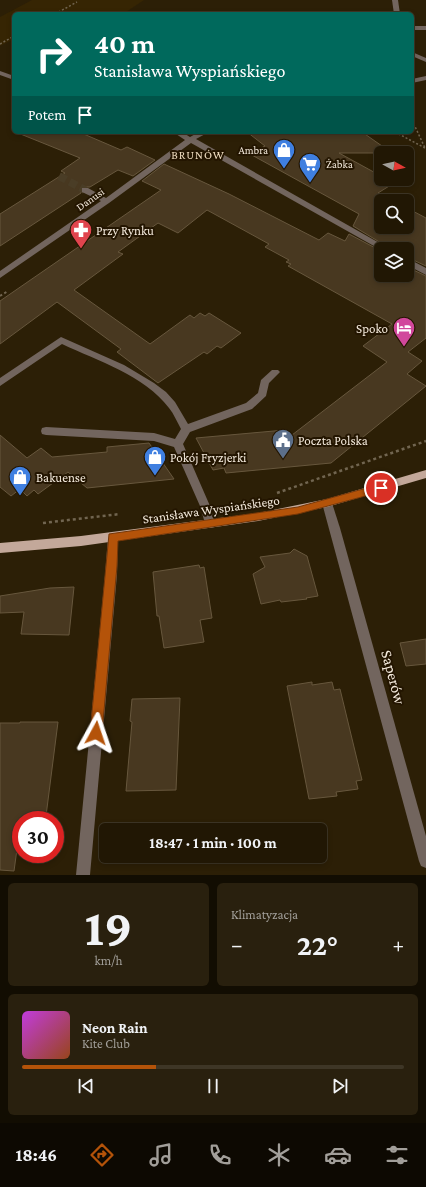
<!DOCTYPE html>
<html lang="pl">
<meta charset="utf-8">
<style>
body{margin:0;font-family:"Crimson Pro",serif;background:#29200e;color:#f1f3f6;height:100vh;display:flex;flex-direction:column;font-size:15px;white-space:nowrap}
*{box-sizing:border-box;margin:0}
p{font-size:13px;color:#a29f9a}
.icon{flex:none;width:22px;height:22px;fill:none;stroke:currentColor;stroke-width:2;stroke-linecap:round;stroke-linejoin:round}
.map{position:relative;height:875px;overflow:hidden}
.side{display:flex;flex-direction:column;gap:8px;padding:8px;background:#120d02;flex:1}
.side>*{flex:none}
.guide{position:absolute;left:12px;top:12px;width:402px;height:122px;border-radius:6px;box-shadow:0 2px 6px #0003,0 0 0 1px #3e3626;background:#00695c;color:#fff;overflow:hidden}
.needle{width:26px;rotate:98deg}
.controls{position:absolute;left:374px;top:146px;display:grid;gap:8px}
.controls a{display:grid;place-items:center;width:40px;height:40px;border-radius:6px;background:#211704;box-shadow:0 2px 6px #0003,0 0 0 1px #3e3626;font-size:20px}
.speed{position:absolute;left:12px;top:811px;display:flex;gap:8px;font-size:20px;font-weight:700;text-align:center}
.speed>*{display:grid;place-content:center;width:52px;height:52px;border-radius:50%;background:#211704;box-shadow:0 2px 6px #0003,0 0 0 1px #3e3626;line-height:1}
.speed .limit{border:6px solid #d22;background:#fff;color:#111}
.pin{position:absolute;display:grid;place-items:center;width:34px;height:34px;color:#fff;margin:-17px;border:2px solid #fff;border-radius:50%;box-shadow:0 1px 4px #0007}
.me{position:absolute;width:44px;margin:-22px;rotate:5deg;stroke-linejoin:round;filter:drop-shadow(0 0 3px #0008)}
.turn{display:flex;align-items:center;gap:14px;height:84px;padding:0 16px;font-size:18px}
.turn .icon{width:52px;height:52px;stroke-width:2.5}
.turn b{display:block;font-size:28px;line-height:34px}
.then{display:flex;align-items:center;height:38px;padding:0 16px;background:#0003;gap:8px;font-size:15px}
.big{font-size:30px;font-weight:700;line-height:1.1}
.side .card{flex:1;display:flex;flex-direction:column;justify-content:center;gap:6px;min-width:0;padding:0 14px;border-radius:6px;background:#29200e}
.side .dial{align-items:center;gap:0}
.dial b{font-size:52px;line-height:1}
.song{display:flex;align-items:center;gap:12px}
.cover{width:48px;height:48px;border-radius:6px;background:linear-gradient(135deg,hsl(290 70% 55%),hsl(20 70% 35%))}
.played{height:4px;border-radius:2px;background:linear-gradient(90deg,#b45309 35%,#3e3626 35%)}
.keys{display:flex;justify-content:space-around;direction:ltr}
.heat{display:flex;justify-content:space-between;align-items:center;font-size:22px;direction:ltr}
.side .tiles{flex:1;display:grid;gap:8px;grid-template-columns:1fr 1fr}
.card:last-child{grid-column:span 2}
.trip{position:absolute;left:99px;top:823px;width:228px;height:40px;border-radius:6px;background:#211704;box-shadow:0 2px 6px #0003,0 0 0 1px #3e3626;font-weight:700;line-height:40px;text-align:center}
.tab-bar{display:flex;height:64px;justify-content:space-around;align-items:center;background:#0d0902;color:#a29f9a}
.tab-bar .icon{width:28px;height:28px}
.tab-bar .selected{color:#b45309}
.tab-bar b{font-size:18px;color:#f1f3f6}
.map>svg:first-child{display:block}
</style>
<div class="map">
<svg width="426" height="875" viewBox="0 0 426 875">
<rect width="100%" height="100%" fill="#2c1f06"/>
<polygon fill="#362503" points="32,0 144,0 123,14 68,13 65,14 14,14 14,39 0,46 0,17"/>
<g fill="#483820" stroke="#67573d">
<polygon points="18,132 79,132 121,150 127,147 155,160 133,176 118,170 90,187 81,187 81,193 0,246 0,214 65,173 61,171 80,158 18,133"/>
<polygon points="247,132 362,132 392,153 339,153 381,176 381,179 386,179 394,183 378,193 394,201 381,201 381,227 407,227 407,208 426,218 426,266 407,257 407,249 391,249 353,226 359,214 250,154 265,146"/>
<polygon points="164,164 229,194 319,240 328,233 345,241 349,234 381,251 381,275 407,275 407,267 426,276 426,338 408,352 422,361 407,374 426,386 331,463 226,473 224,468 213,470 196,438 285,430 292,435 387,362 363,346 392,324 288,266 291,264 286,262 289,260 265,247 269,244 207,210 178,233 158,223 118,252 123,254 74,290 150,344 190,315 194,318 200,313 205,316 209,313 241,333 221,348 217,346 207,354 204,352 158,383 117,352 121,349 57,302 0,344 0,301 161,190 142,181"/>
<polygon points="0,435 27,458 41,448 52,457 107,452 107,447 149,443 174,479 87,488 68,472 38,494 34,490 27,496 20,489 11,496 0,487"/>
<polygon points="294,549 307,556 318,596 306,598 307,599 281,602 280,600 261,604 253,574 265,567 260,557 290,553"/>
<polygon points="199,565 200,568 204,567 212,618 200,620 204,642 164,648 159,616 157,616 153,572"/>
<polygon points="74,587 69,635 21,634 24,612 0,613 0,596 50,588"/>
<polygon points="426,639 426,664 406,666 400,643"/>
<polygon points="312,682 312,685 332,682 334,690 340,689 362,780 356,781 358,789 336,792 337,796 309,799 287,686"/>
<polygon points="180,698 176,790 126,791 132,722 130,721 132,699"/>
<polygon points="20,722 58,722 46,816 29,816 28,820 21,820 14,871 0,870 0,723 20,723"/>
</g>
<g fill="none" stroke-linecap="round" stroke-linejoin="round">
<polyline stroke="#4a3d26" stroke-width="8" stroke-dasharray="8 4" stroke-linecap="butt" points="59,176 85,190"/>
<g stroke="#716550" stroke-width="1.5" stroke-dasharray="2 2" stroke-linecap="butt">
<polyline points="55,14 77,2"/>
<polyline points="0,44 14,36"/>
<polyline points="412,120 425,148"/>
<polyline points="395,132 425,148"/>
</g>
<polyline stroke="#716550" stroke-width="2" stroke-dasharray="2.5 2.5" stroke-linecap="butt" points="0,296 8,291"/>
<g stroke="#716550" stroke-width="2.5" stroke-dasharray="3 3" stroke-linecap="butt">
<polyline points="277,493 426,441"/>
<polyline points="43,523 120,514"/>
</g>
<g fill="#72655e" fill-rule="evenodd">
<polygon points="392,0 398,0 400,14 394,14"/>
<rect x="412" y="26" width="14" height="4"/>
<polygon points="412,52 426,58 426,62 412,56"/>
<polygon points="0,71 14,76 14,80 0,75"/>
<polygon points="426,76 426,80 412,83 412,79"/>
<polygon points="173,132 182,132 190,137 199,132 209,132 196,139 390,249 381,250 191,143 109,203 0,278 0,271 101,201 82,192 82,188 88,188 106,198 185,140"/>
<polygon points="407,258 426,268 426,275 407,265"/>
<path d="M61,337L124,365L154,383L166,392L175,402L188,424L246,403L258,393L261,380L272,370H278L280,372L269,383L266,396L252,409L190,432L183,444L210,506L215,524L214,527L210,528L206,527L200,506L174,447L154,441L46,435L42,434L41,431L42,428L46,427L154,433L175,439L181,429C177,422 174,414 169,408C144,375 98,361 62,344L0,386V378Z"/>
<polygon points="327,499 331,500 332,503 340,528 426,836 426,868 421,866 419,861 322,503 323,500"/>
<polygon points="113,532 117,534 118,537 117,575 90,875 76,875 105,575 108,537 109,534"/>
</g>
<polygon fill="#c3a89a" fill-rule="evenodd" points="426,470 426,478 327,507 258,521 81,546 0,553 0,543 81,536 258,513 327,499"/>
</g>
<polygon fill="#b45309" stroke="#753606" points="381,484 384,485 386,488 384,491 298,514 118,541 117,566 102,733 100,737 96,739 92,737 90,733 109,534 298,507"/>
<defs>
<g id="shop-pin" transform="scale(1.15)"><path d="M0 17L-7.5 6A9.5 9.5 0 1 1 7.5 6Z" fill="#3f7fe0" stroke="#231500"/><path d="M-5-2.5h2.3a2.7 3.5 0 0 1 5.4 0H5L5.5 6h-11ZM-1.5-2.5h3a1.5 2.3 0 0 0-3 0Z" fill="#fff"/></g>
<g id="supermarket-pin" transform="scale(1.15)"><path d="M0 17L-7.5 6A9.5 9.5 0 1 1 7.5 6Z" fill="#3f7fe0" stroke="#231500"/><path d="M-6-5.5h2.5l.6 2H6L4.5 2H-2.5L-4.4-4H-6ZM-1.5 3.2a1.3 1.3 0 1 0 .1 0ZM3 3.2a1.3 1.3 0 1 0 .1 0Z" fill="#fff"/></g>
<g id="pharmacy-pin" transform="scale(1.15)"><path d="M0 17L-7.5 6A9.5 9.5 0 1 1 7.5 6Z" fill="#e0444e" stroke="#231500"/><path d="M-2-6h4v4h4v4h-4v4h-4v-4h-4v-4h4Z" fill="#fff"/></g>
<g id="hotel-pin" transform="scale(1.15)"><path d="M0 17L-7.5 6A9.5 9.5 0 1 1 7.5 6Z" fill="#d1479c" stroke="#231500"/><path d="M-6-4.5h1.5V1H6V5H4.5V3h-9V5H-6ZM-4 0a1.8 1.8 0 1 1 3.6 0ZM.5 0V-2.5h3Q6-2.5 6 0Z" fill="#fff"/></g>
<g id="civic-pin" transform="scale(1.15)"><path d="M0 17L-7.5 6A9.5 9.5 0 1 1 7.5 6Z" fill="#5c6f8a" stroke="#231500"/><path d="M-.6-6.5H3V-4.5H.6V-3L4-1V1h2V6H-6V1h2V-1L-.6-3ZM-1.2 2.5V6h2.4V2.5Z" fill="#fff"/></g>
</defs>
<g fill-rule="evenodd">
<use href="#shop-pin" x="284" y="150"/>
<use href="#supermarket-pin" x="310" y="164"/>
<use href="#pharmacy-pin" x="81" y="230"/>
<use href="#hotel-pin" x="404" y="328"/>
<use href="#civic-pin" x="283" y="440"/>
<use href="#shop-pin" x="155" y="457"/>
<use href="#shop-pin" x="20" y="477"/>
</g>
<g text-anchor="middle" stroke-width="4" stroke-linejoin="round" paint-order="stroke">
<g font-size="11" fill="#f4eadc" stroke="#231500" text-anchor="end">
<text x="268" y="154">Ambra</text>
<text x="326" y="168" text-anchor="start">Żabka</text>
</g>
<g font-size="11" fill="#f4eadc" stroke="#231500">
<text transform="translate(90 199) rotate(-35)" y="4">Danusi</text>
</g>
<g font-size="12" letter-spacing="1" fill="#eedbbe" stroke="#231500">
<text x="198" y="159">BRUNÓW</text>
</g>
<g font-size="13" fill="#f4eadc" stroke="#231500" text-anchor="start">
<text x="96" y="235">Przy Rynku</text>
<text x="388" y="333" text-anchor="end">Spoko</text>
<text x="298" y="445">Poczta Polska</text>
<text x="170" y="462">Pokój Fryzjerki</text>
<text x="36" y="482">Bakuense</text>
</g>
<g font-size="13" fill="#f4eadc" stroke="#231500">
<text transform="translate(211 509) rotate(-8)" y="5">Stanisława Wyspiańskiego</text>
</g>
<g font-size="16" fill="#f4eadc" stroke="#231500">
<text transform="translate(394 677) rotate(75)" y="6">Saperów</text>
</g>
</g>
</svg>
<div class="controls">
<a><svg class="needle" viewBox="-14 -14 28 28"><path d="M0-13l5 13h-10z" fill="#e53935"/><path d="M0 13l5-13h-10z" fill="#a29f9a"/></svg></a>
<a><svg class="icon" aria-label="search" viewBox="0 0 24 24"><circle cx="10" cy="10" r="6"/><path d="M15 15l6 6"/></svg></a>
<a><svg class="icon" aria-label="layers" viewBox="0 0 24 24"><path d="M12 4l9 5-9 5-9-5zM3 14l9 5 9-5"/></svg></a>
</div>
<div class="speed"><div class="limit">30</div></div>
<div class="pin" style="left:381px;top:488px;background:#d93025"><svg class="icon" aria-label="arrive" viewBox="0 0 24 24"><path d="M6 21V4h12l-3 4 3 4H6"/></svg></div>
<svg class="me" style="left:96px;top:733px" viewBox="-20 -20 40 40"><path d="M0-17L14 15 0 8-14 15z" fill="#b45309" stroke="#fff" stroke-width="4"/></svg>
<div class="trip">18:47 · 1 min · 100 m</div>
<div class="guide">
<div class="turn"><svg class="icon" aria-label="right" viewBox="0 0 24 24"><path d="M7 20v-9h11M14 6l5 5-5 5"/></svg><div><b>40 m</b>Stanisława Wyspiańskiego</div></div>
<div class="then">Potem<svg class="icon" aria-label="arrive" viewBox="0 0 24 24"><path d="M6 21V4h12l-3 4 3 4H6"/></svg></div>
</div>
</div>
<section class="side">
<div class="tiles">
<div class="card dial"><b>19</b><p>km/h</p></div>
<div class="card"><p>Klimatyzacja</p>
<div class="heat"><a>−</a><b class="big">22°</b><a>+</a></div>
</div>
<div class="card">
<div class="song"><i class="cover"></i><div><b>Neon Rain</b><p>Kite Club</p></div></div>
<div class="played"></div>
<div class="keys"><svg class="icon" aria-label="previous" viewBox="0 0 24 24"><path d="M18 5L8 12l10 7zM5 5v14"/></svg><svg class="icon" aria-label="pause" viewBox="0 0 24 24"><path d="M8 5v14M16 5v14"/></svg><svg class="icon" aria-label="next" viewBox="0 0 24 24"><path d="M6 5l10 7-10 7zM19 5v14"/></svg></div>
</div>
</div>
</section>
<nav class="tab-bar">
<b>18:46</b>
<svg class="icon selected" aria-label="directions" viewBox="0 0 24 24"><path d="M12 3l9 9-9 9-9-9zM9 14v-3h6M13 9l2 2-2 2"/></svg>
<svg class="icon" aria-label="music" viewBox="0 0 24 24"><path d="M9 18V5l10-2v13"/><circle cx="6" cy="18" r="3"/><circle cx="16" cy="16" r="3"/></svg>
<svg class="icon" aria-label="phone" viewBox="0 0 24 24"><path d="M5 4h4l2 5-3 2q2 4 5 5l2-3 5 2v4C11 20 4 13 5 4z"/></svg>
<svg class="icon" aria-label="climate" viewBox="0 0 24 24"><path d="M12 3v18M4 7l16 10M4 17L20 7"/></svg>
<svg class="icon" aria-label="car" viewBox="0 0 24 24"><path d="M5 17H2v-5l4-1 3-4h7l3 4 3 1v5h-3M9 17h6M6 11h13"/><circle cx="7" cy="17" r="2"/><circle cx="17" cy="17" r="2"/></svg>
<svg class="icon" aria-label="filters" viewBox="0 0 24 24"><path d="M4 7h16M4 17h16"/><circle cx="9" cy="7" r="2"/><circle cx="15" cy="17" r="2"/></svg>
</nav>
